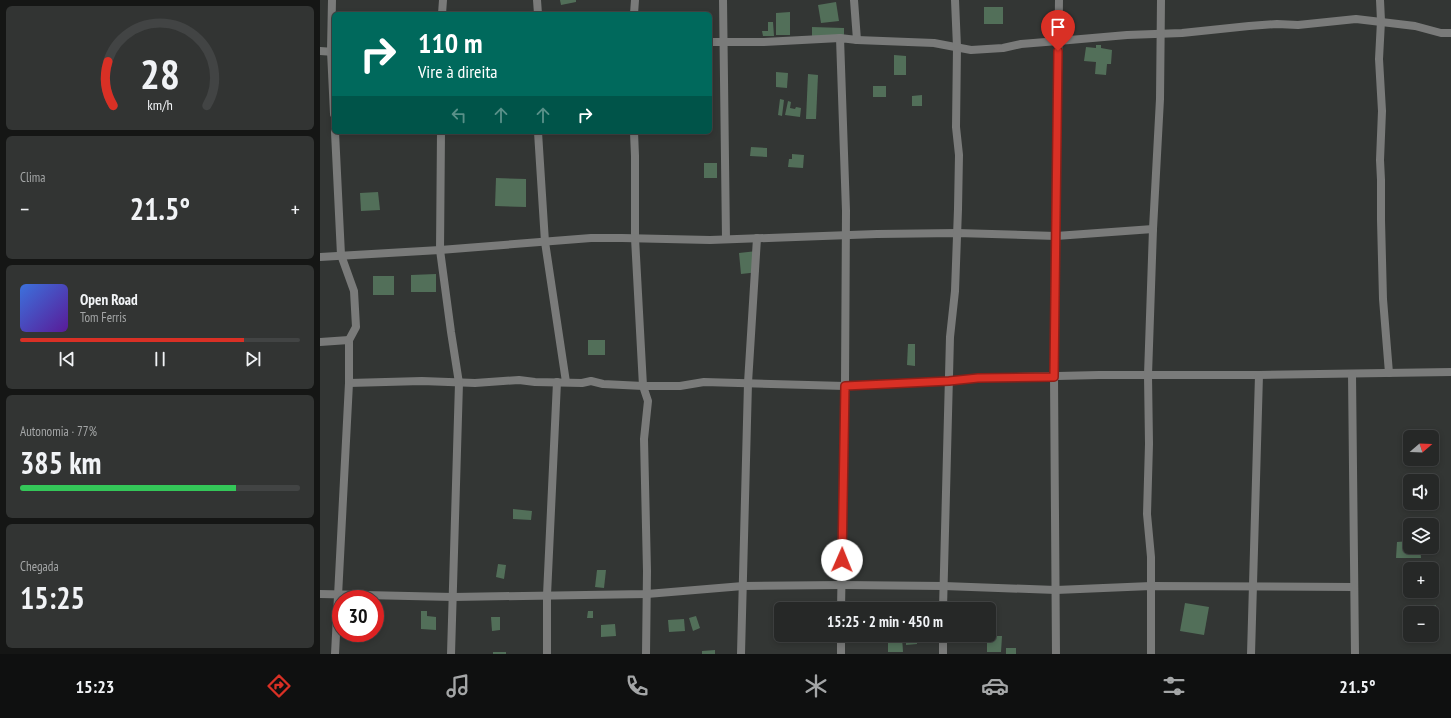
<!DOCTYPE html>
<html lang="pt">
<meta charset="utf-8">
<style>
body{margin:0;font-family:"PT Sans Narrow",sans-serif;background:#323433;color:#f1f3f6;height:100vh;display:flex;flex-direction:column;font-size:15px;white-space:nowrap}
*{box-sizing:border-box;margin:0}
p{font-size:13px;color:#a4a6a7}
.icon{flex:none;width:22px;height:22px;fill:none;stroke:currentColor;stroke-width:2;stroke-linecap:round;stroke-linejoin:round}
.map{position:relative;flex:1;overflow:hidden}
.panel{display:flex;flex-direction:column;gap:6px;padding:6px;background:#151615;width:320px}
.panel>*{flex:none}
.hud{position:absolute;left:12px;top:12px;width:380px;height:122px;border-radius:6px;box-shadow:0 2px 6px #0003,0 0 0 1px #424444;background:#00695c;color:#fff;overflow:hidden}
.needle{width:26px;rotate:71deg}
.buttons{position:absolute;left:1083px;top:430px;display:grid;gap:8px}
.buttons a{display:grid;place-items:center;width:36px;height:36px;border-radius:6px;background:#262827;box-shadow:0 2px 6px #0003,0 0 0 1px #424444;font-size:20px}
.speed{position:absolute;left:12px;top:590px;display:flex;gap:8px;font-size:20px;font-weight:700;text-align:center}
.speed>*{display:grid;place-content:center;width:52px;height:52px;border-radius:50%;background:#262827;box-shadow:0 2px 6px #0003,0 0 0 1px #424444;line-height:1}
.speed .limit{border:6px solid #d22;background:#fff;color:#111}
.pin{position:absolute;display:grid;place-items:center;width:34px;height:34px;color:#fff;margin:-41px -17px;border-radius:50% 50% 50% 0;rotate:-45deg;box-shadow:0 0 4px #0007}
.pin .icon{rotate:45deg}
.me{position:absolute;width:44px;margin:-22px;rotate:1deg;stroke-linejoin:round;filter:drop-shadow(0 0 3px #0008)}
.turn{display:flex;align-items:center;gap:14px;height:84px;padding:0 20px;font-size:18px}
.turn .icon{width:52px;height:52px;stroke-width:2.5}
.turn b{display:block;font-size:28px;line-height:34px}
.lanes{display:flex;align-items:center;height:38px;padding:0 20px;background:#0003;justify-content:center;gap:20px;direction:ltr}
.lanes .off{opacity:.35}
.big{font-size:30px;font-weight:800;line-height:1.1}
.panel .widget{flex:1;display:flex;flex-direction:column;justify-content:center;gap:6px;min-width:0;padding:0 14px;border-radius:6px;background:#323433}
.panel .dial{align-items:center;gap:0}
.dial svg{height:104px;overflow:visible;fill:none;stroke:#424444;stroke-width:7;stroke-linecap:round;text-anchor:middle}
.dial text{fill:#f1f3f6;stroke:none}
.song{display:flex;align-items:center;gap:12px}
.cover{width:48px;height:48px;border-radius:6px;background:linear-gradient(135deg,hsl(220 70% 55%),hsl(270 70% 35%))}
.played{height:4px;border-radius:2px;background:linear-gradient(90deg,#d93025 80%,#424444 80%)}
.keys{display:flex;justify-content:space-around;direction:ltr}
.heat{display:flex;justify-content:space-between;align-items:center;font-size:22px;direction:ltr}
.charge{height:6px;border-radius:3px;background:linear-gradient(90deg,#34c759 77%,#424444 0)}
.trip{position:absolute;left:454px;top:602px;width:222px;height:40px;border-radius:6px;background:#262827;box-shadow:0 2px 6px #0003,0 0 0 1px #424444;font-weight:800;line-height:40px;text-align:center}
.dock{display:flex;height:64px;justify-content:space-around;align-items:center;background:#0f1010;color:#a4a6a7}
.dock .icon{width:28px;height:28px}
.dock .current{color:#d93025}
.dock b{font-size:18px;color:#f1f3f6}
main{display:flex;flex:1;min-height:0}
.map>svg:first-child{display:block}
</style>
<main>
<section class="panel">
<div class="widget dial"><svg viewBox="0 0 100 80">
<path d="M14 69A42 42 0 1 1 86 69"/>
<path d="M14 69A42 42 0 0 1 10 35" stroke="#d93025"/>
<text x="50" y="56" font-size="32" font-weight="700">28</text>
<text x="50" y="72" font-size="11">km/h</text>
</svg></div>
<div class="widget"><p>Clima</p>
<div class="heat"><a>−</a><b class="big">21.5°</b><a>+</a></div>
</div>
<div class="widget">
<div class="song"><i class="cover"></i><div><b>Open Road</b><p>Tom Ferris</p></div></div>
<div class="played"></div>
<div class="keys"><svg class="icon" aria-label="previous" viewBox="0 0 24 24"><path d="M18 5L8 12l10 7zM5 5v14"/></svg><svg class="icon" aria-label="pause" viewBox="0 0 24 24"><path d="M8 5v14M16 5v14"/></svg><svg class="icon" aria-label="next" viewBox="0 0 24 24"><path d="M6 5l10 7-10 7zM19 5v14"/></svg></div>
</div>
<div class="widget"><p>Autonomia · 77%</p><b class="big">385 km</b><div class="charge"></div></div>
<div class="widget"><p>Chegada</p><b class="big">15:25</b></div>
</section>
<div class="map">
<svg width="1131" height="654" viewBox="0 0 1131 654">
<rect width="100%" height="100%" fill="#333634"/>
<g fill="#526f59">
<polygon points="240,0 256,0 256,2 241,5"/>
<polygon points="516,2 519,21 501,23 498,5"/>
<rect x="664" y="7" width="19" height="17"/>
<polygon points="470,12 470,35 456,35 456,13"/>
<polygon points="448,22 453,22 454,36 443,36 442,31 448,31"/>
<polygon points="492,27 524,28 524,40 492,38"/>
<polygon points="776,45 781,45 781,48 792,50 791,64 787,64 786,75 775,74 776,62 764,61 766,47 776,48"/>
<polygon points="574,55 586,56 586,75 574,75"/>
<polygon points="456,72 468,73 467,88 456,87"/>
<polygon points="488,74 498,75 496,119 486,119"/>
<rect x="553" y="86" width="13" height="11"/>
<polygon points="602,95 602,106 592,106 592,96"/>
<polygon points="460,99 464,100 462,116 458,115"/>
<polygon points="468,101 471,102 470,108 475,109 476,107 481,108 480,117 465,115"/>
<polygon points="431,147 447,148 447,157 430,156"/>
<polygon points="472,154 484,155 483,168 468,167 469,159 472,159"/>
<rect x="384" y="163" width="13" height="15"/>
<polygon points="176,178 206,179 206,207 175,206"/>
<polygon points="58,192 60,210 41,211 40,193"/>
<polygon points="437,251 439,272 421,274 419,253"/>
<polygon points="116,274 116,292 91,292 91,275"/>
<rect x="53" y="276" width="21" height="19"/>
<rect x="268" y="340" width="17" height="15"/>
<polygon points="588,344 595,344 595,366 587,365"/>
<polygon points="193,509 212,511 211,520 193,519"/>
<polygon points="1090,541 1090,547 1100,547 1101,558 1076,558 1077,542"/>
<polygon points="178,564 186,565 184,579 176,577"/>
<polygon points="277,570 286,570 284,588 275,587"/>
<polygon points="865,603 889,607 884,635 860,631"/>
<polygon points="1116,605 1116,617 1112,617 1112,613 1104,613 1104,606"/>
<polygon points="101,611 107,611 107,616 116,617 116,630 101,629"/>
<polygon points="268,611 273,611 273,618 267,618"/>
<polygon points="376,616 380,628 373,631 369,618"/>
<polygon points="171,617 180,617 180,630 172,631"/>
<polygon points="364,619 365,631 349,632 348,620"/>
<polygon points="295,624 296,636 281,637 281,625"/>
<polygon points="586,635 597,635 597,644 586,645"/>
<polygon points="667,636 682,636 681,652 667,652"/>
<polygon points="582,637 583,652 568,652 568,638"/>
<rect x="686" y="648" width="10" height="6"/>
<polygon points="395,650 395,654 382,654 382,651"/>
<rect x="173" y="652" width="13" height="2"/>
</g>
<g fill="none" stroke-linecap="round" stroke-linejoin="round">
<g stroke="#7a7b7a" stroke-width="8">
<polyline points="12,0 11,51 14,114"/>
<polyline points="217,0 218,14"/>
<polyline points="403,0 406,239"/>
<polyline points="1060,0 1061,21 1059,59 1062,111 1060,160 1061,180 1061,220 1063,299 1069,373"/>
<polyline points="122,14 123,0"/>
<polyline points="314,14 315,0"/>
<polyline points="537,40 614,43 651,50 683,48 701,44 738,41 807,35 862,33 929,26 957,24 978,25 1036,19 1095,26 1121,33 1131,33"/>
<polyline points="390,42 444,42 520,38"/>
<polyline points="0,51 14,52"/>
<polyline points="15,132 21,255 34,291 36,327 29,340 29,383 102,381 155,383 199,380 215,382 262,383 271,381 283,384 323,386 360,386 384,382 525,386 629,381 657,378 779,375 939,375 1131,372"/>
<polyline points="121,132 120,250 131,332 139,383 131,654"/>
<polyline points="218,132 225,242 246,382"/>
<polyline points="314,132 315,156 315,238 323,386 328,401 324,439 327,571 326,654"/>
<polyline points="0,257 120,250 271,238 302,238 390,240 557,234 637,233 736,236 833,229"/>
<polyline points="0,342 29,340"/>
<polyline points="1032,374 1035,654"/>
<polyline points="0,594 133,597 327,594 423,586 522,585 624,586 736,590 831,586 1034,587"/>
<polyline points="521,609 525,386 526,211 520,38 537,40 534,0"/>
<polyline points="623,609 630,337 635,291 638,209 639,155 636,127 637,47 635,0"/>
<polyline points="15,654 29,383"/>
<polyline points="227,654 227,595 237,382"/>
<polyline points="421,654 428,383 437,238"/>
<polyline points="521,654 521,635"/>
<polyline points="623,654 623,635"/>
<polyline points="736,654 734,377 739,0"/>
<polyline points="831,654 831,557 827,514 829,444 828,375 833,229 840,99 841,0"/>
<polyline points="931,654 939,375"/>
</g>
</g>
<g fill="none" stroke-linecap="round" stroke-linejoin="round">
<g stroke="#8d1f18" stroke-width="10">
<polyline id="route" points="522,560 525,386 629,381 658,378 734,377 738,51"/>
</g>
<use href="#route" stroke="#d93025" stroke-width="7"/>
</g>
</svg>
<div class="buttons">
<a><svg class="needle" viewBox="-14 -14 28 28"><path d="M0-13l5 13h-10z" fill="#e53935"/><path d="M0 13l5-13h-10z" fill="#a4a6a7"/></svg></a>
<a><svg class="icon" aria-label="sound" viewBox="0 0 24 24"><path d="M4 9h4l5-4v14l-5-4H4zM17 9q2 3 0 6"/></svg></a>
<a><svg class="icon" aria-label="layers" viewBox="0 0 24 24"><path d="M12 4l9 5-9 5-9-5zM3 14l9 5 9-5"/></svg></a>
<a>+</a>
<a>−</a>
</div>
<div class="speed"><div class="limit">30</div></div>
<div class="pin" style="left:738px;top:51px;background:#d93025"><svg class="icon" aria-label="arrive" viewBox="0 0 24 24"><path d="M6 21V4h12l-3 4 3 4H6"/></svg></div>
<svg class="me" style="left:522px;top:560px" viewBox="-20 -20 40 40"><circle r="19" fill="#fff"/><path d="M0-13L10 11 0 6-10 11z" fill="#d93025"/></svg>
<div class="trip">15:25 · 2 min · 450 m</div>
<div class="hud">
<div class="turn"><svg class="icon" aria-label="right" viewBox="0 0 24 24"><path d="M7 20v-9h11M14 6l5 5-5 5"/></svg><div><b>110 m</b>Vire à direita</div></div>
<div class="lanes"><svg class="icon off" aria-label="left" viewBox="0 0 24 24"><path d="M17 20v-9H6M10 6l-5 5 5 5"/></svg><svg class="icon off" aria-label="ahead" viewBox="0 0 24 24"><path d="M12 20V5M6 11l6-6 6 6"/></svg><svg class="icon off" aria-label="ahead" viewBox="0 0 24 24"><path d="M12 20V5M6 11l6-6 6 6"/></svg><svg class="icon" aria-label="right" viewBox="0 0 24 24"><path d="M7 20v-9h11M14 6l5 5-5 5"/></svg></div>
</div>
</div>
</main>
<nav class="dock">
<b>15:23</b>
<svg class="icon current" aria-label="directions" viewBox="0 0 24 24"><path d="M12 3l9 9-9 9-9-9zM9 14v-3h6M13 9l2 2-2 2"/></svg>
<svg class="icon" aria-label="music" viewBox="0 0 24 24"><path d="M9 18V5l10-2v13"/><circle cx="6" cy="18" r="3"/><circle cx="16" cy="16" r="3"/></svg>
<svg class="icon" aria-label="phone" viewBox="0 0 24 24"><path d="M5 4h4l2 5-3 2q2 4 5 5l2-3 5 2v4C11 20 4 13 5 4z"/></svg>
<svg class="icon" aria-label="climate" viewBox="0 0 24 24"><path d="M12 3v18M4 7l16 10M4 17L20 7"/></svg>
<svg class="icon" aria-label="car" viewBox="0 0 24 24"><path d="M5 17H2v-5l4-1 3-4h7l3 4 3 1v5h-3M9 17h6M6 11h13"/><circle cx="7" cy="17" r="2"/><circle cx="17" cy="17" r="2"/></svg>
<svg class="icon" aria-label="filters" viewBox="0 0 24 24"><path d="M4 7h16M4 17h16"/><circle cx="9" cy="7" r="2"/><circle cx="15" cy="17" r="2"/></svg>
<b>21.5°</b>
</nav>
